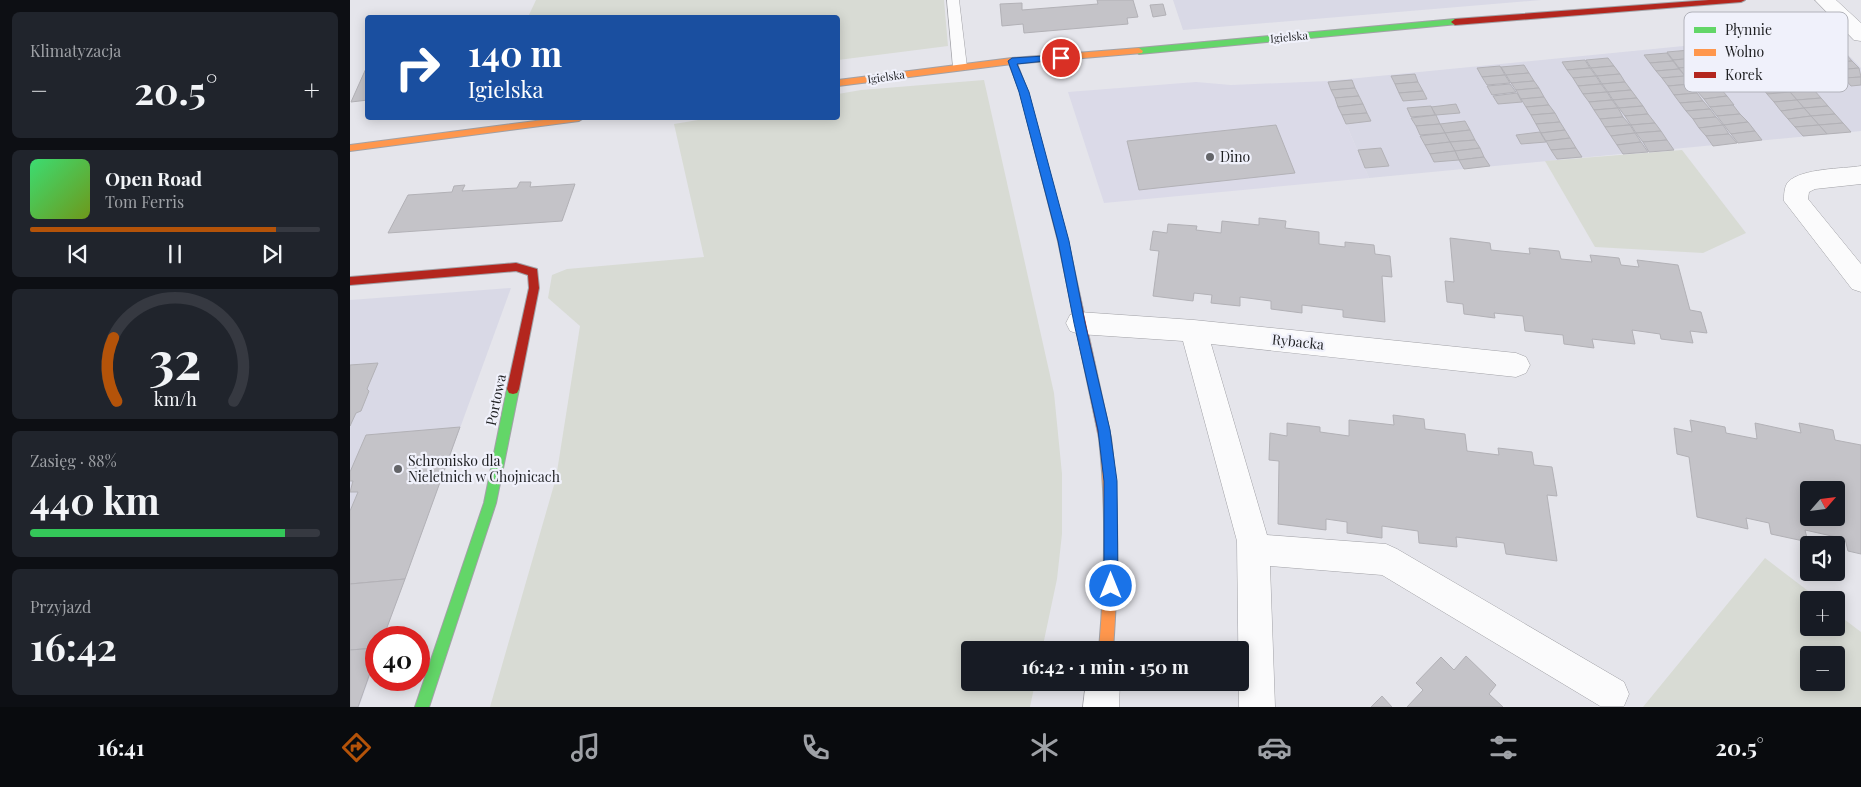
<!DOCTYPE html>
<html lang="pl">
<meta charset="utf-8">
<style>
body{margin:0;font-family:"Playfair Display",serif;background:#20242c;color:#f1f3f6;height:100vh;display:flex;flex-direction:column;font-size:19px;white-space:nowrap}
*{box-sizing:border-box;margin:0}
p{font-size:16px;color:#9ea1a6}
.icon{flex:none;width:28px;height:28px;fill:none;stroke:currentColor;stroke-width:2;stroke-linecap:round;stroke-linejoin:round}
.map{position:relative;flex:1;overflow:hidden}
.panel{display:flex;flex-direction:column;gap:12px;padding:12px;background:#0d0f14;width:350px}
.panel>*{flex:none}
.guide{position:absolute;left:15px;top:15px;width:475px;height:105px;border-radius:5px;box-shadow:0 2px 12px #0003;background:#1a4fa0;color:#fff;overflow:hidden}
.needle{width:32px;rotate:62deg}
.buttons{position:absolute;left:1450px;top:481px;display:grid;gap:10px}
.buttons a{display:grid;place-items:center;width:45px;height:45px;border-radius:5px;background:#171b24;box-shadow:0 2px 12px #0003;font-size:25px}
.speed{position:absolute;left:15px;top:626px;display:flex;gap:10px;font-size:25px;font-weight:700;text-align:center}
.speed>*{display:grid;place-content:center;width:65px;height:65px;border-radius:50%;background:#171b24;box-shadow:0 2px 12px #0003;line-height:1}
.speed .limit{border:8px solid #d22;background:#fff;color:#111}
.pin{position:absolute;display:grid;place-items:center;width:42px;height:42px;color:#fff;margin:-21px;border:2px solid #fff;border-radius:50%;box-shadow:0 1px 5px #0007}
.me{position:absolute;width:55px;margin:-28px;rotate:0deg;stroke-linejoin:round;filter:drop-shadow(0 0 4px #0008)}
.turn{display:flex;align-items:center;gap:18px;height:105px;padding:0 20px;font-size:22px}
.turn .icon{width:65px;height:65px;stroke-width:2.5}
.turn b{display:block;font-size:35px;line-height:42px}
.big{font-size:38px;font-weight:700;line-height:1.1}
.panel .widget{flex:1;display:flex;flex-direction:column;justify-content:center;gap:8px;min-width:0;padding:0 18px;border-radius:8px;background:#20242c}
.panel .dial{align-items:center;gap:0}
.dial svg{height:130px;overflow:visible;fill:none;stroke:#363941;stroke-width:7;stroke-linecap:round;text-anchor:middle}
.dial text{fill:#f1f3f6;stroke:none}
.song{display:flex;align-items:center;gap:15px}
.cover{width:60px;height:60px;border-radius:8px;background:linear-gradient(135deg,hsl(140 70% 55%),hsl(80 70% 35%))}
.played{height:5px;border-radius:2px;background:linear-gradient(90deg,#b45309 85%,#363941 85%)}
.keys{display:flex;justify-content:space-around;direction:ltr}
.heat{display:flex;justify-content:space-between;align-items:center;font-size:28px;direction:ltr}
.charge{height:8px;border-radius:4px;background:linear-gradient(90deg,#34c759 88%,#363941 0)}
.trip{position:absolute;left:611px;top:641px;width:288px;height:50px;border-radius:5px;background:#171b24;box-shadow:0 2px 12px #0003;font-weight:700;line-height:50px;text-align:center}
.dock{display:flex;height:80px;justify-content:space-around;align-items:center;background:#090b0e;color:#9ea1a6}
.dock .icon{width:35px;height:35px}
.dock .selected{color:#b45309}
.dock b{font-size:22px;color:#f1f3f6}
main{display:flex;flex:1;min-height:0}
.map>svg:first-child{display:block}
</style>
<main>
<section class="panel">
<div class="widget"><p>Klimatyzacja</p>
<div class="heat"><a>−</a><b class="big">20.5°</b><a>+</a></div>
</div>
<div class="widget">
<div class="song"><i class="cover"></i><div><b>Open Road</b><p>Tom Ferris</p></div></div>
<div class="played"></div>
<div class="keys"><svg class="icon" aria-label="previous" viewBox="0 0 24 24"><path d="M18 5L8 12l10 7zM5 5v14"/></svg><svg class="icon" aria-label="pause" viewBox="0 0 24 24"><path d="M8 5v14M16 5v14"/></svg><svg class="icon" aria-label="next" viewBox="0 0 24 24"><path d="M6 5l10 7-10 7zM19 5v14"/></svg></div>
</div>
<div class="widget dial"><svg viewBox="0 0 100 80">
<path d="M14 69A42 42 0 1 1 86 69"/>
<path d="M14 69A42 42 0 0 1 12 30" stroke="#b45309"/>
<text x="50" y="56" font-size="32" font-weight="700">32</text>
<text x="50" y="72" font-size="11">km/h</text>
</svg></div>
<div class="widget"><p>Zasięg · 88%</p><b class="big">440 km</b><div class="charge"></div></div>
<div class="widget"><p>Przyjazd</p><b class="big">16:42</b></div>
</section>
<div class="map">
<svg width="1511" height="707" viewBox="0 0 1511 707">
<rect width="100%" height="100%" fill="#e5e5eb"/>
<polygon fill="#dbdae8" points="978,81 1019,178 754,203 718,92 846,82 881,85"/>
<g fill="#d9d9e6">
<polygon points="823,0 1191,0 833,30"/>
<polygon points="1476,32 1511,68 1511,131 1019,178 978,81"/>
<polygon points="161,288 34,637 26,638 26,659 9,707 0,707 0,300"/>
</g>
<g fill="#d8dbd4" fill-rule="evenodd">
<polygon points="186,0 594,0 598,46 488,60 488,18 178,17"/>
<polygon points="634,80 704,393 712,474 712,534 707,579 692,650 620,650 620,682 685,683 680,707 140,707 206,478 230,326 198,298 202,275 217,269 354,257 324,124 360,118 488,118 488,94 511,90"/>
<polygon points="1332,150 1396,233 1353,253 1245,247 1195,161"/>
<path d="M1415,558L1470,600H1459V628H1486V613L1511,632V707H1293ZM1459,655H1486V682H1459Z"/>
</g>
<g fill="#c4c3c8" stroke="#b2b1b6" fill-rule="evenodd">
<polygon points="747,0 783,0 788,17 777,18 778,24 674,33 673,24 652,26 650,4 672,3 672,10 748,4"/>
<polygon points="813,4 816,15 803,17 800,5"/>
<polygon points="1340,50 1346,58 1323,60 1317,52"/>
<polygon points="1317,53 1323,61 1300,63 1294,55"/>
<polygon points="1495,53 1502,61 1479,63 1472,55"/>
<polygon points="1258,58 1264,66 1241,68 1236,60"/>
<polygon points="1346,58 1352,66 1329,68 1323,60"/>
<polygon points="1235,60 1240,68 1217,70 1212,62"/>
<polygon points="1323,61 1329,69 1306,71 1300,63"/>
<polygon points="1502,61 1509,68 1487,70 1479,63"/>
<polygon points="18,64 18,100 1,102"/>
<polygon points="1174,65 1179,73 1156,75 1151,67"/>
<polygon points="1150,66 1155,75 1132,77 1127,68"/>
<polygon points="1264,66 1270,74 1247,76 1241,68"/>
<polygon points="1352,66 1359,74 1335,76 1329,68"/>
<polygon points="1240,68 1246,76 1223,78 1217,70"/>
<polygon points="1509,68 1511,77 1494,78 1487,70"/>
<polygon points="1329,69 1335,76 1312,78 1306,71"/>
<polygon points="1179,73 1184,81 1161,83 1156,75"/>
<polygon points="1065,74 1068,82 1045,84 1041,76"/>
<polygon points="1270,74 1275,82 1252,84 1247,76"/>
<polygon points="1155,75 1160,83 1137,85 1132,77"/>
<polygon points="1246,76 1251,84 1228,86 1223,78"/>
<polygon points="1335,76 1341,84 1318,86 1312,78"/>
<polygon points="1511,77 1511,85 1501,86 1494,78"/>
<polygon points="1002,80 1005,88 981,90 978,82"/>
<polygon points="1184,81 1189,88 1166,90 1161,83"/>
<polygon points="1068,82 1073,91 1049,93 1045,84"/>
<polygon points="1275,82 1281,90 1258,92 1252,84"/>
<polygon points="1160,84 1166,92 1142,95 1137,86"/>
<polygon points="1251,84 1257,92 1233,94 1228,86"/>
<polygon points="1341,84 1347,93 1324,95 1318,86"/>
<polygon points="1433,84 1440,92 1417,94 1411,86"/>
<polygon points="1005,88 1009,96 985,98 981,90"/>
<polygon points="1189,88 1194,97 1171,99 1166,90"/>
<polygon points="1370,88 1377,96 1354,99 1347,91"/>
<polygon points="1281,90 1287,98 1263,100 1258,92"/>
<polygon points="1464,90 1471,98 1447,100 1440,92"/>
<polygon points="1073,91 1077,99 1053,101 1049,93"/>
<polygon points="1257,92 1262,100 1239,102 1233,94"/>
<polygon points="1440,92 1447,100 1424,102 1417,94"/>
<polygon points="1167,93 1172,102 1148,104 1143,96"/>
<polygon points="1347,93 1353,101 1330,103 1324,95"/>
<polygon points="1009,96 1013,104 988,107 985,98"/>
<polygon points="1377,96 1384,105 1360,107 1354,99"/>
<polygon points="1194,97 1199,105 1176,107 1171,99"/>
<polygon points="1287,98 1293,106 1269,108 1263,100"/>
<polygon points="1471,98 1478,106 1454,108 1447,100"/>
<polygon points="1262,100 1268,108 1244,110 1239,102"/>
<polygon points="1447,100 1454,108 1431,111 1424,102"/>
<polygon points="1353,101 1360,109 1336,111 1330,103"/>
<polygon points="1013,104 1017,113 992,115 988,107"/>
<polygon points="1106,104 1110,113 1086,115 1081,107"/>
<polygon points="1199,105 1205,113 1181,115 1176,107"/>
<polygon points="1383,105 1390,114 1367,116 1360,107"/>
<polygon points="1081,106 1085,115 1061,117 1057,108"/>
<polygon points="1293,106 1298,114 1275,116 1269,108"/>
<polygon points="1478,106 1485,114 1461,116 1454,108"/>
<polygon points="1268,108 1273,117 1250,119 1244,110"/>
<polygon points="1454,108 1461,116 1438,119 1431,111"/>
<polygon points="1360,109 1366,117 1343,119 1336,111"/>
<polygon points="1017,113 1021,121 996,124 992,115"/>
<polygon points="1205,113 1210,122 1186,124 1181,115"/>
<polygon points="1298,114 1305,123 1281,125 1275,116"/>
<polygon points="1390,114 1398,122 1374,125 1367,116"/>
<polygon points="1485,114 1493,123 1469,125 1461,116"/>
<polygon points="1086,115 1090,124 1066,126 1061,118"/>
<polygon points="1461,116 1469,125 1445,127 1438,119"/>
<polygon points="1273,117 1280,125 1255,127 1250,119"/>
<polygon points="1366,117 1373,125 1349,128 1343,119"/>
<polygon points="1115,121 1120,130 1095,133 1090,124"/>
<polygon points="1210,122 1215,130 1191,133 1186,124"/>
<polygon points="1398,122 1405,131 1381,134 1374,125"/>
<polygon points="1305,123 1311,131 1286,133 1281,125"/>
<polygon points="1493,123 1501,132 1477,134 1469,125"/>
<polygon points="1090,124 1095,133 1070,135 1066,126"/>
<polygon points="926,125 945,173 789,190 777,141"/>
<polygon points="1280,125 1285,133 1261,136 1255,127"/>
<polygon points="1373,125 1379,134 1356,136 1349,128"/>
<polygon points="1469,125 1477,134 1453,136 1445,127"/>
<polygon points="1120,130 1125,140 1100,142 1095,133"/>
<polygon points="1215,130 1220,138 1196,141 1191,133"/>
<polygon points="1311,131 1317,140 1293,142 1286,133"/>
<polygon points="1405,131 1412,140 1388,143 1381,134"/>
<polygon points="1190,132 1196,142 1171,144 1166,135"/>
<polygon points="1095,133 1100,142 1075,145 1070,136"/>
<polygon points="1285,133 1291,142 1267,145 1261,136"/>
<polygon points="1379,134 1387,143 1363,146 1356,136"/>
<polygon points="1220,138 1226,148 1201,150 1196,141"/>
<polygon points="1125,140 1130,148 1105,151 1100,142"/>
<polygon points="1317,140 1324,150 1299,152 1293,142"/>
<polygon points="1100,142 1105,151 1080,154 1075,145"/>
<polygon points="1291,142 1298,152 1273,154 1267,145"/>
<polygon points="1031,148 1039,166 1015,168 1008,150"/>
<polygon points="1130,148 1134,157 1109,160 1105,151"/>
<polygon points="1226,148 1232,157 1207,159 1201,150"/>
<polygon points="1105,151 1109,160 1084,162 1080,154"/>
<polygon points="1134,157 1140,166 1114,169 1109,160"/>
<polygon points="170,182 181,182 180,187 225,184 212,221 38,233 58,195 102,192 104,186 115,185 112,191 167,188"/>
<polygon points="909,218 936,221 935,228 969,232 969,244 995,247 995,242 1024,245 1025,254 1040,256 1042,277 1032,276 1035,322 993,317 993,310 952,305 952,313 921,309 921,301 890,297 890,306 861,303 862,295 844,293 843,301 803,296 809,251 800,250 803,231 817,233 818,224 847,226 846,230 871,233 872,221 909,225"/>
<polygon points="1100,238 1140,243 1141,250 1180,254 1179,248 1209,251 1211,259 1242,262 1240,255 1269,258 1271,265 1289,267 1287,260 1328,265 1340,310 1351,312 1357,333 1340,331 1343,343 1311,339 1310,334 1282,330 1285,344 1242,339 1244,348 1214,344 1213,335 1175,331 1173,316 1144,313 1145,318 1114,314 1113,304 1097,302 1095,281 1104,282"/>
<polygon points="28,363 17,389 19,391 11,411 6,413 0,426 0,365"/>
<polygon points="1043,415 1074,419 1075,429 1115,434 1117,451 1149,455 1148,448 1182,452 1184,465 1202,467 1207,496 1197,495 1207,561 1156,554 1154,543 1106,537 1107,547 1069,543 1068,531 1032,526 1032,538 997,533 997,522 976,519 976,530 928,524 929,461 919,460 920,433 937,436 937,423 970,427 970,432 999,436 999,420 1044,425"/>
<path d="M1340,420L1375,427L1376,433L1407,439L1405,423L1451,433L1449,423L1483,430L1485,440L1511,445V554L1498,551L1495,539L1455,530L1458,542L1421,534L1419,523L1396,518L1398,529L1347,517L1339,457L1327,454L1324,428L1342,432ZM1459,490H1486V518H1459Z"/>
<polygon points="110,427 55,579 0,584 0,511 8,492 0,492 3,481 0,481 0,472 16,435"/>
<polygon points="55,579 33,638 26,638 26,648 0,650 0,584"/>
<polygon points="26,648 26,656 8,707 0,707 0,650"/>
<polygon points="1116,656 1146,685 1139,694 1153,707 1057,707 1073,690 1066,683 1091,657 1104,670"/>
<polygon points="1032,696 1042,707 1021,707"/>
</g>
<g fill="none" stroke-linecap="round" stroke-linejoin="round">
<g stroke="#a1a1a6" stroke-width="1">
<polygon id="lane" points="597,0 609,0 617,67 615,70 605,70 603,67"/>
</g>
<g stroke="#a1a1a6" stroke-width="1">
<g id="street">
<polygon points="1465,0 1486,0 1511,23 1511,41 1504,40"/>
<path d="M1511,166V184L1465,189L1459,192L1458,199L1511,264V292L1502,289L1434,201C1434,195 1434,187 1438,182C1452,168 1492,169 1511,166Z"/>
<polygon points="729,312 844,320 1166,353 1176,357 1180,365 1176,373 1166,377 861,344 917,535 1036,544 1047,549 1274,682 1279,694 1274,706 1250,706 1032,575 920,566 925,707 889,707 887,541 833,341 729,334 720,331 716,323 720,315"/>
<polygon points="736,682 770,682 769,707 733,707"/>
</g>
</g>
<g stroke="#a1a1a6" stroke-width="2">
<g id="fast">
<polygon points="1105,19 1108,20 1108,24 789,54 785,51 789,48"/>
<polygon points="163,384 167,385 169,389 146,503 79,707 65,707 134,503 157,389 159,385"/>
</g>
</g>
<g stroke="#a1a1a6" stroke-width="2">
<g id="slow">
<polygon points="789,48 793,51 792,53 662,64 488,86 488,80 662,58"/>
<polygon points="209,118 234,118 229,121 0,151 0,145"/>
<path d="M755,433L759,434L761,438C770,509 768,579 763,650H749C755,579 757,509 749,438L751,434Z"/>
</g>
</g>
<g stroke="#a1a1a6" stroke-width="2">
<g id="jam">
<polygon points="1359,0 1395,0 1391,2 1105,25 1101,22 1105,19"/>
<polygon points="662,58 666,61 678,92 718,241 761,438 759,442 755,443 751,442 749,438 708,241 670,92 658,61"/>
<polygon points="166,263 187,269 189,288 169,389 167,393 163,394 159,393 157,389 179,288 178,275 166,271 0,285 0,277"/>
</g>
</g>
<use href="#lane" fill="#fbfbfc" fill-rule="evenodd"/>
<use href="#street" fill="#fbfbfc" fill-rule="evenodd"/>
<use href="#fast" fill="#63d668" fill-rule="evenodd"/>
<use href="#slow" fill="#ff974d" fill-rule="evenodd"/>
<use href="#jam" fill="#b3261e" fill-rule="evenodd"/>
</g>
<polygon fill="#1a73e8" stroke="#114b97" points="711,55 715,58 714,59 667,64 679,92 719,241 735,323 760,430 767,481 768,586 766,591 761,593 756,591 754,586 754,481 748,430 724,323 708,241 669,92 658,61 662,58"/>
<g fill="#646569" stroke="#f0f1fb" stroke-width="2">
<circle cx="860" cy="157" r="5"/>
<circle cx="48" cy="469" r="5"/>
</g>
<g text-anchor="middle" stroke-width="4.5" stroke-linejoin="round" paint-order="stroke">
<g font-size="11" fill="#1f2023" stroke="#f0f1fb">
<text transform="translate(939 37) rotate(-5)" y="4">Igielska</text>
<text transform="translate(536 77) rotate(-8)" y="4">Igielska</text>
</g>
<g font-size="14" fill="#1f2023" stroke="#f0f1fb" text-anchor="start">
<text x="870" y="162">Dino</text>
<text x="58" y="466">Schronisko dla<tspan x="58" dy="16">Nieletnich w Chojnicach</tspan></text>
</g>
<g font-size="14" fill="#1f2023" stroke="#f0f1fb">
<text transform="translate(948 342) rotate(6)" y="5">Rybacka</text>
<text transform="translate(146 400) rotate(-78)" y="5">Portowa</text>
</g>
</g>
<rect x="1334" y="12" width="164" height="80" rx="8" fill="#f0f1fb" stroke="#b1b2ba" stroke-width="1"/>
<rect x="1344" y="27" width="22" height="6" fill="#63d668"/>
<rect x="1344" y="49" width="22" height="7" fill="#ff974d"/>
<rect x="1344" y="72" width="22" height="6" fill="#b3261e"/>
<g font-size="14" fill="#1f2023">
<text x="1375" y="35">Płynnie</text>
<text x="1375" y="57">Wolno</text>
<text x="1375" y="80">Korek</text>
</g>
</svg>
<div class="buttons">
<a><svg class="needle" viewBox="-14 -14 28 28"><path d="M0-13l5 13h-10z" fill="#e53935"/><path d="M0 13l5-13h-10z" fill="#9ea1a6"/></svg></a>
<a><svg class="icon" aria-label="sound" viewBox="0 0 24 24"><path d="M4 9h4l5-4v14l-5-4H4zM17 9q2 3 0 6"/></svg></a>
<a>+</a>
<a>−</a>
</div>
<div class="speed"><div class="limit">40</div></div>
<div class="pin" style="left:711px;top:58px;background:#d93025"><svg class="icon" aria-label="arrive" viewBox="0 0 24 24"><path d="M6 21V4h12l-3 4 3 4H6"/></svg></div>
<svg class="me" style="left:761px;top:586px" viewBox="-20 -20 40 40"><circle r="17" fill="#1a73e8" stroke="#fff" stroke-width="3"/><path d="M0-11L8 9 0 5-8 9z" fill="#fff"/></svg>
<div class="trip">16:42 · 1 min · 150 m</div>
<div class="guide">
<div class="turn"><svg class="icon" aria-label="right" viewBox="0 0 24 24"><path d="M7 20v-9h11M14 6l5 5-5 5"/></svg><div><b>140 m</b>Igielska</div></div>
</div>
</div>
</main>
<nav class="dock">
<b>16:41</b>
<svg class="icon selected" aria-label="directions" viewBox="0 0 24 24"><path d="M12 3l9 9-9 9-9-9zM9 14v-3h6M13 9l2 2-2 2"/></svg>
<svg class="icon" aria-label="music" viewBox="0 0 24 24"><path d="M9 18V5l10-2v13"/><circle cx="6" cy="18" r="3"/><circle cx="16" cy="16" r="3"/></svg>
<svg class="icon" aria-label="phone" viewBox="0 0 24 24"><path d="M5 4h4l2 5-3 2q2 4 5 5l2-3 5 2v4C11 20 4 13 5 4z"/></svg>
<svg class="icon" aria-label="climate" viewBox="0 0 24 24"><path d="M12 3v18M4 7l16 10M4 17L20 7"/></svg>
<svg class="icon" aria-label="car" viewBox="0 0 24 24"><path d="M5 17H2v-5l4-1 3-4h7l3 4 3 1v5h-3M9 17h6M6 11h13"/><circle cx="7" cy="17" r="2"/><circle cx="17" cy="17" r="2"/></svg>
<svg class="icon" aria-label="filters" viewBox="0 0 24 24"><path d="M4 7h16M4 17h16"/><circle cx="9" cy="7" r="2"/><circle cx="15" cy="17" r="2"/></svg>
<b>20.5°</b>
</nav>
